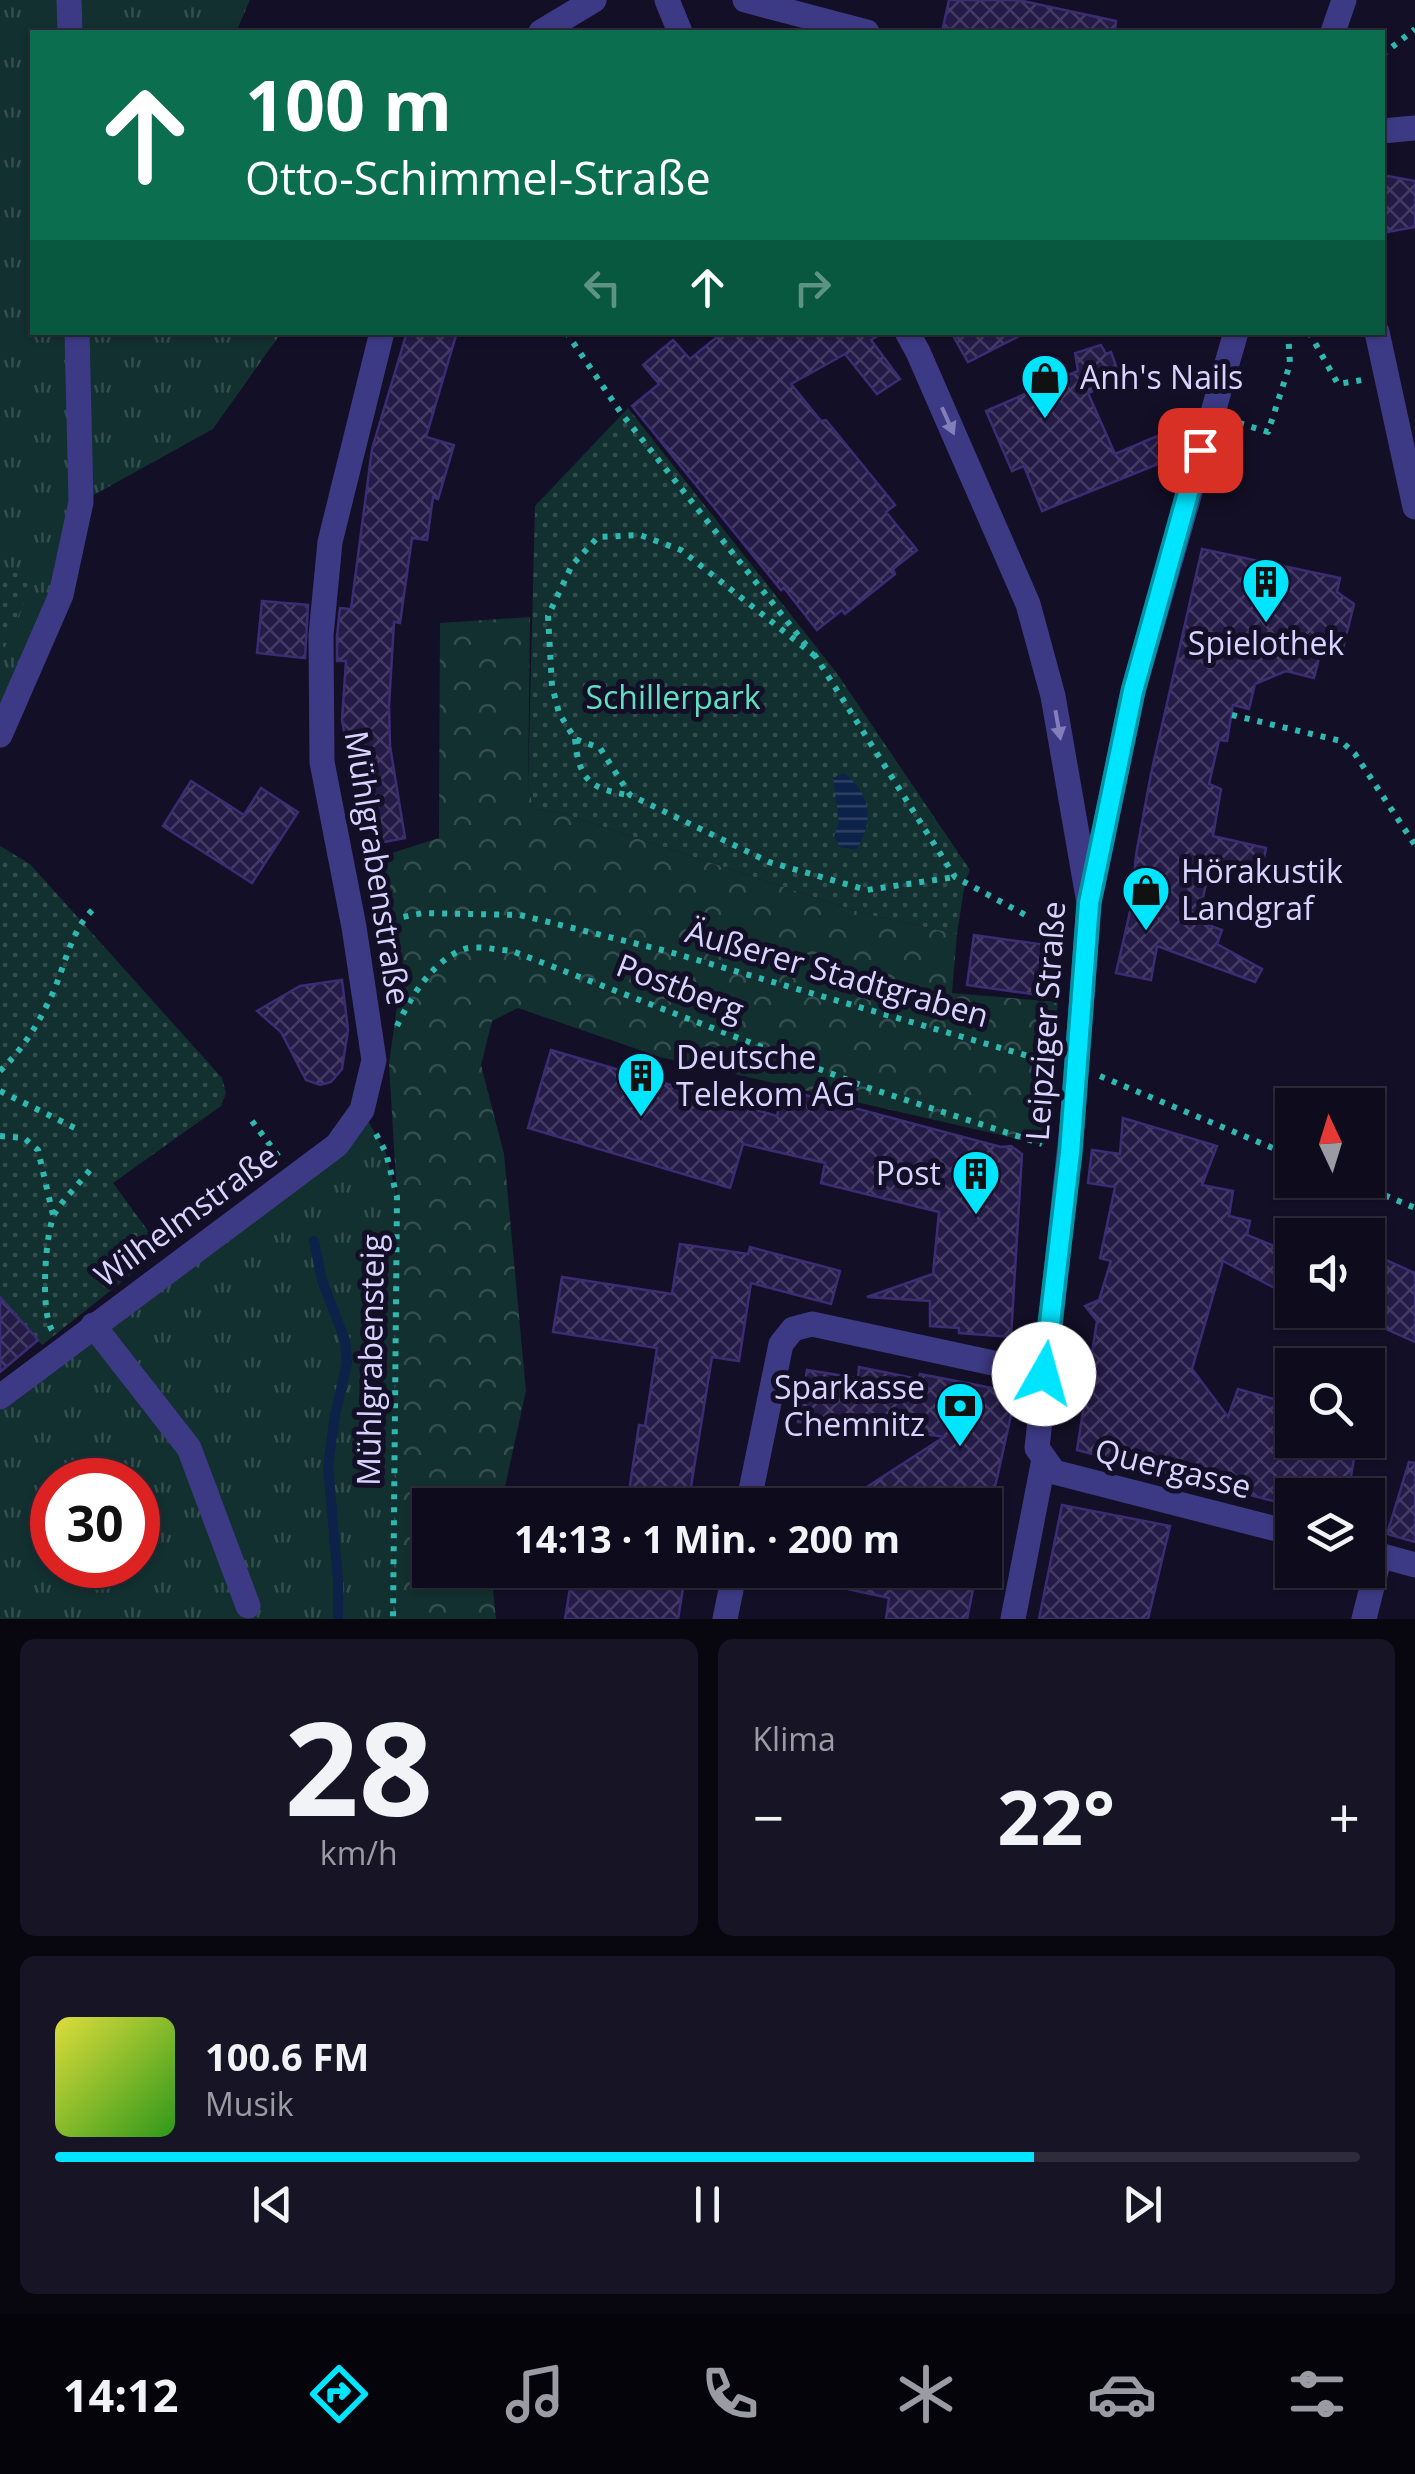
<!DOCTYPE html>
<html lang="de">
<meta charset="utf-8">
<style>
body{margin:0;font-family:"Open Sans",sans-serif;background:#171425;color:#f1f3f6;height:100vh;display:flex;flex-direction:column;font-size:38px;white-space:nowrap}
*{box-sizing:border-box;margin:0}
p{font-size:32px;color:#9b9ba3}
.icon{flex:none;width:55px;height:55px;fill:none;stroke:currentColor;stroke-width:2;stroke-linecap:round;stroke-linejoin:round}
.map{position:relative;height:1619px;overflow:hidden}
.drawer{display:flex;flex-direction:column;gap:20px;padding:20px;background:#08060f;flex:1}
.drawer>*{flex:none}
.guide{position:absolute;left:30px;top:30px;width:1355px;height:305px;border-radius:0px;box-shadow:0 2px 8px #0004,0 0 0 2px #2e2b3b;background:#0b6e4f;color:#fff;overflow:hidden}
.needle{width:65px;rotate:356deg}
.fabs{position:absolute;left:1275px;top:1088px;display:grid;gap:20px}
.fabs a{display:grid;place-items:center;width:110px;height:110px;border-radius:0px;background:#0e0b1c;box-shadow:0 2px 8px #0004,0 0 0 2px #2e2b3b;font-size:50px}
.speed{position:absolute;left:30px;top:1458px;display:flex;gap:20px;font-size:50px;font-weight:700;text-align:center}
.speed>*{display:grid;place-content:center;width:130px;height:130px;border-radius:50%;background:#0e0b1c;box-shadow:0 2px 8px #0004,0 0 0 2px #2e2b3b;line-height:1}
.speed .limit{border:15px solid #d22;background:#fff;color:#111}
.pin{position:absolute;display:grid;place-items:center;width:85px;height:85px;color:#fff;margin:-42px;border-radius:20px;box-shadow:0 5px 15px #0006}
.me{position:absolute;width:110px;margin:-55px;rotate:7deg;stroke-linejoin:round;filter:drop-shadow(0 0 8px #0008)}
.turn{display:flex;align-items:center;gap:35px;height:210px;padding:0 50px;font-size:45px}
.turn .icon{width:130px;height:130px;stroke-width:2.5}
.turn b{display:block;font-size:70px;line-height:85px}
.lanes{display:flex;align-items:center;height:95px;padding:0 50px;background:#0003;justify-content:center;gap:50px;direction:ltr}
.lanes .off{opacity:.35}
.big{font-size:75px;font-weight:700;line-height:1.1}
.drawer .widget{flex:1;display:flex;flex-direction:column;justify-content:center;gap:15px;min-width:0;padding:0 35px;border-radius:15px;background:#171425}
.drawer .dial{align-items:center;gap:0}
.dial b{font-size:130px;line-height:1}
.song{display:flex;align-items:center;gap:30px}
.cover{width:120px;height:120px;border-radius:15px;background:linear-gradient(135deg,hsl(60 70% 55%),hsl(110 70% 35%))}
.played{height:10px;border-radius:5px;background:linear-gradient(90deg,#00e5ff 75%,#2e2b3b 75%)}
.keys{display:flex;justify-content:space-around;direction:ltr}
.heat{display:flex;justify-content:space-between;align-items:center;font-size:55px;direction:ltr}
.drawer .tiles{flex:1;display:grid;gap:20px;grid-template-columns:1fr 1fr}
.widget:last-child{grid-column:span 2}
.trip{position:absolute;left:412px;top:1488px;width:590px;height:100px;border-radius:0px;background:#0e0b1c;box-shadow:0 2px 8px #0004,0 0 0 2px #2e2b3b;font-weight:700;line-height:100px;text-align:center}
.dock{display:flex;height:160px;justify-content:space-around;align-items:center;background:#06040b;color:#9b9ba3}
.dock .icon{width:70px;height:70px}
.dock .on{color:#00e5ff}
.dock b{font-size:45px;color:#f1f3f6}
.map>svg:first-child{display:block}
</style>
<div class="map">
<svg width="1415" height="1619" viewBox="0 0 1415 1619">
<defs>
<pattern id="grass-tufts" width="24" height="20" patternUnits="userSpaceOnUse" patternTransform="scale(2.5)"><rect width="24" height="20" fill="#12302f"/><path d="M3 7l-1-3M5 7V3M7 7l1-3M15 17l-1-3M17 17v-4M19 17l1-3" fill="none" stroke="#344d4e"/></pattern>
<pattern id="forest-crowns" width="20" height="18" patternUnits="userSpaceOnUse" patternTransform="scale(2.5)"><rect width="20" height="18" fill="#12302f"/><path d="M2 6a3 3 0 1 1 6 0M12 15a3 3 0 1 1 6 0" fill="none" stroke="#344d4e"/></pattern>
<pattern id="park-dots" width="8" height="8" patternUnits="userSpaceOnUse" patternTransform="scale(2.5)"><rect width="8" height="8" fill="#12302f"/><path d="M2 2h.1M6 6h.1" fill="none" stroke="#344d4e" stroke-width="1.8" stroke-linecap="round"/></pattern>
<pattern id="water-rules" width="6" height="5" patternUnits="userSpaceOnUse" patternTransform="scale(2.5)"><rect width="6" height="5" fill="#0c2248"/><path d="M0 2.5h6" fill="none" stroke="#2f4163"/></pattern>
<pattern id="building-cross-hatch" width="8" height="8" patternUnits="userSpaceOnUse" patternTransform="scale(2.5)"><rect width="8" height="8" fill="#241b47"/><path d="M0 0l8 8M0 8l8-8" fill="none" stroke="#433b63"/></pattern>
</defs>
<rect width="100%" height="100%" fill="#130f26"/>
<g fill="url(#grass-tufts)" fill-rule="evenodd">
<polygon points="0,0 250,0 236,32 32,32 32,332 281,333 213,429 81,502 0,735"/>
<path d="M362,1110L386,1153L397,1197L393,1619H0V1397ZM52,1480H138V1565H52Z"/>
</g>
<polygon fill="url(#forest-crowns)" points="530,617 528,786 534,809 562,813 862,913 957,934 952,993 1058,1002 1044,1145 660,1057 518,1008 492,1021 481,1065 504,1154 526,1391 501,1505 430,1505 430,1570 491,1570 496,1619 393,1619 397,1197 389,1064 397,1006 370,860 439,838 440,623"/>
<g fill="url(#park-dots)">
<polygon points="628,408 836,672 970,870 965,882 957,934 862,913 562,813 534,809 528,786 535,506"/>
<polygon points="0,565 34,579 0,659"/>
<polygon points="0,846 30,864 222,1078 226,1093 221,1106 113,1183 162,1250 42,1345 0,1297"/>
</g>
<path fill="url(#water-rules)" d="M844,773C871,794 875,822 856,850L840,847L834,836L839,822L833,778Z"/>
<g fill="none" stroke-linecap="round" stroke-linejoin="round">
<polyline stroke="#0c2248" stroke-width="10" points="314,1241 322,1280 345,1340 347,1363 335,1415 328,1466 338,1580 338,1619"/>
</g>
<g fill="url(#building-cross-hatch)" stroke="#3b2d73" stroke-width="2.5">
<polygon points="949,0 1018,0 1116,21 1115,32 967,32 943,27"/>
<polygon points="1382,175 1415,181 1415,227 1382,233"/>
<polygon points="407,332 457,332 426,437 454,445 438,499 433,497 427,540 412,538 400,623 394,622 389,706 390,746 405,838 364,846 342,720 346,661 337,661 337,636 340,608 351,609 372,449"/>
<polygon points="723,332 884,332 871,340 900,379 877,394 845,354 791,384 821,421 826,420 895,505 886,512 917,550 893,569 895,574 845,614 842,610 817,630 784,588 781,590 632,406 659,384 643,365 673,340 690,359"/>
<polygon points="951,332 1027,332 968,362"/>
<polygon points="1101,345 1106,354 1111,352 1121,380 1088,393 1115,454 1167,432 1158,464 1042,511 1024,466 1012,471 986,411 1078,371 1075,353"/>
<polygon points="1202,549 1340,578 1337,592 1354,604 1343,648 1319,658 1314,678 1286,671 1255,684 1249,709 1233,705 1227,741 1219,740 1209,784 1221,789 1213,836 1266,848 1260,879 1210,865 1198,921 1222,930 1217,944 1262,969 1255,982 1157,946 1151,980 1116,973 1132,903 1136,855 1151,774"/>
<polygon points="262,601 308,605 305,658 257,653"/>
<polygon points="191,781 244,815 261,788 298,812 252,883 163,826"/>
<polygon points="974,935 1060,947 1053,997 967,985"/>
<polygon points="342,980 348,1030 342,1069 331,1082 320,1085 306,1080 281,1032 257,1011 300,986"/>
<polygon points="551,1050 777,1116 783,1089 1001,1147 1011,1146 1022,1154 1011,1337 959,1333 959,1328 930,1326 930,1301 867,1297 933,1274 939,1212 821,1183 825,1163 743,1144 730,1188 528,1128"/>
<polygon points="1123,1118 1217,1146 1202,1185 1233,1191 1229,1216 1250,1221 1247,1235 1292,1253 1292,1297 1223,1261 1192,1369 1228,1417 1238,1389 1292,1404 1292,1440 1357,1440 1348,1495 1292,1495 1292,1506 1077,1450 1097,1321 1085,1306 1099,1300 1111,1261 1100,1258 1115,1187 1088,1183 1092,1150 1120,1154"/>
<polygon points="680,1244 748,1254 750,1247 840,1271 831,1304 751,1283 739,1361 712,1357 688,1505 627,1505 639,1425 645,1426 657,1348 553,1332 562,1277 672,1294"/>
<polygon points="1368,1252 1415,1273 1415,1342 1368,1321"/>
<polygon points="0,1297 38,1340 0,1372"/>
<polygon points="859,1367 918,1379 920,1374 1002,1390 1013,1406 991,1505 839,1505 944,1437 854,1423 852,1429 798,1422 807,1370 858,1378"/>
<polygon points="1409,1462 1415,1463 1415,1542 1387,1534"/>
<polygon points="1062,1505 1170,1526 1148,1619 1039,1619"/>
<polygon points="573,1570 686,1570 678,1619 565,1619"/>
<polygon points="812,1570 977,1570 967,1619 886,1619 889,1598 811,1581"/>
</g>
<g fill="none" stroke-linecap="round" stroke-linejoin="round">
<g stroke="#2fb8b0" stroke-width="6" stroke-dasharray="5 8" stroke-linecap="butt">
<polyline points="1382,55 1415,29"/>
<polyline points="566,332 621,413 806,645"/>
<polyline points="1309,332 1338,384 1362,380"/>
<polyline points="1239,423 1268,432 1290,364 1288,332"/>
<polyline points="814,654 955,877 1031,918"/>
<polyline points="815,656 681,550 640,535 598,537 572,565 548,616 552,686 559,713 575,739 600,748 630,795 769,862 867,890 955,877"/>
<polyline points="1232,715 1341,741 1355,754 1415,845"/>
<path d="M575,739C579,779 589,789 629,795"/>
<polyline points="378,922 423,913 520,915 666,951 1049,1062"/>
<path d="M397,1026C410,998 433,960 464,949C477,945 498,950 512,951L866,1087L1042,1144"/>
<path d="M0,1071C22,1050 37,1026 50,999C65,969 70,928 96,907"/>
<polyline points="1100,1076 1292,1156"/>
<polyline points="0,1091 79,1130"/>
<polyline points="252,1121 279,1157"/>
<polyline points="376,1134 386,1153 397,1197 393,1619"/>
<polyline points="0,1136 24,1138 38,1150 53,1215"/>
<polyline points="1349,1180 1415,1208"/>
<path d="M52,1330C40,1312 45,1231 55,1213C64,1198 79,1184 90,1170"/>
</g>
<g stroke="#3d3a85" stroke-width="25">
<polyline points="69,0 70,32"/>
<polyline points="667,0 680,32"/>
<polyline points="745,0 867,32"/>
<polyline points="541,32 594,0"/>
<polyline points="1333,32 1344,0"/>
<polyline points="1382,131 1415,128"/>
<polyline points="907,332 918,352 1028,604 1053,696 1089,903 1082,995"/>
<polyline points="1377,332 1415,507"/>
<polyline points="0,735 61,595 81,502 77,332"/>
<polyline points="1092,889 1133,691 1236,332"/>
<polyline points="1072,1126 1037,1448 1054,1472 1292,1533"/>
<polyline points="93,1325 189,1448 248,1606"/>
<polyline points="0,1397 337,1145 362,1110 374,1060 354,927 322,762 321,635 330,542 382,332"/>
<polyline points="748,1505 781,1344 793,1329 812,1324 1044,1374"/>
<polyline points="1368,1552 1415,1565"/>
<polyline points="725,1619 735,1570"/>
<polyline points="1013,1619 1044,1459"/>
<polyline points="1364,1619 1380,1555"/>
</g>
<polyline stroke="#3d3a85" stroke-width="25" points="1072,1126 1082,995"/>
</g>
<defs><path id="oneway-solid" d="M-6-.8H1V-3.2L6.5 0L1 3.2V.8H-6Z" transform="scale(2.5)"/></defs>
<g fill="#837fbc">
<use href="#oneway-solid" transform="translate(948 421) rotate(66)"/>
<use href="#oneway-solid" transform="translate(1058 725) rotate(80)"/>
</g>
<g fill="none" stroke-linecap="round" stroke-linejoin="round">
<g stroke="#0095a6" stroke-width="25">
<polyline id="route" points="1044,1374 1070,1153 1089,903 1133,691 1200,450"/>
</g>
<use href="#route" stroke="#00e5ff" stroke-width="18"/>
</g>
<defs>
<g id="shop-pin" transform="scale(2.5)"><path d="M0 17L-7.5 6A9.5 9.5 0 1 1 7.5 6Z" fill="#00e5ff" stroke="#130f26"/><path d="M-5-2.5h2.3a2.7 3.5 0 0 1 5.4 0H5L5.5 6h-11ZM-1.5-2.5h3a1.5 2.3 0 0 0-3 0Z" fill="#111"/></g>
<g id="building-pin" transform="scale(2.5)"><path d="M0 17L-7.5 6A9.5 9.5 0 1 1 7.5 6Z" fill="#00e5ff" stroke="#130f26"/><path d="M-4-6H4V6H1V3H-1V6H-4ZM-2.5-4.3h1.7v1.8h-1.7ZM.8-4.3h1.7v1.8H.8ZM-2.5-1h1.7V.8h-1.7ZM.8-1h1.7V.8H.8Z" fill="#111"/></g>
<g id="bank-pin" transform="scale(2.5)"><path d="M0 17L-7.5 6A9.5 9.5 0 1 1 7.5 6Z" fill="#00e5ff" stroke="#130f26"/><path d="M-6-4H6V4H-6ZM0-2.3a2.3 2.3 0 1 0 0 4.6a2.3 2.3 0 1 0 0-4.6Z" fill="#111"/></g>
</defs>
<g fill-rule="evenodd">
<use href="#shop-pin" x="1045" y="378"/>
<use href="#building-pin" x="1266" y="582"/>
<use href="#shop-pin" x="1146" y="890"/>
<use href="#building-pin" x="641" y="1076"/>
<use href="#building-pin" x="976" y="1174"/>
<use href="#bank-pin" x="960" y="1406"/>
</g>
<g text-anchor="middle" stroke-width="10" stroke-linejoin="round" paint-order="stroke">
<g font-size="32" fill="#d9d4ff" stroke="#130f26" text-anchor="start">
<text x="1080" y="389">Anh's Nails</text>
<text x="1266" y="655" text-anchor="middle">Spielothek</text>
<text x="1181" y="883">Hörakustik<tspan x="1181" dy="37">Landgraf</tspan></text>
<text x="676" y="1069">Deutsche<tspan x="676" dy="37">Telekom AG</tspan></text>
<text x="941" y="1185" text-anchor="end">Post</text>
<text x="925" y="1399" text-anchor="end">Sparkasse<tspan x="925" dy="37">Chemnitz</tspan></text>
</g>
<g font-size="32" fill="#5fe0c0" stroke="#130f26">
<text x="673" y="709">Schillerpark</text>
</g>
<g font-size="32" fill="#d9d4ff" stroke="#130f26">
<text transform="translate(377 868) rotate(81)" y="11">Mühlgrabenstraße</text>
<text transform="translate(837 974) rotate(16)" y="11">Äußerer Stadtgraben</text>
<text transform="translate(680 988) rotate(21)" y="11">Postberg</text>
<text transform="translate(1046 1021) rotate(-86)" y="11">Leipziger Straße</text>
<text transform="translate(186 1216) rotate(-36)" y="11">Wilhelmstraße</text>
<text transform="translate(371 1360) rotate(-89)" y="11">Mühlgrabensteig</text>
<text transform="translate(1173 1469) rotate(14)" y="11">Quergasse</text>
</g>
</g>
</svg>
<div class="fabs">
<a><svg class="needle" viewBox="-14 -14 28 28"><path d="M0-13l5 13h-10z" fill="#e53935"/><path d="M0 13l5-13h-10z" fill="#9b9ba3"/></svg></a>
<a><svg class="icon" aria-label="sound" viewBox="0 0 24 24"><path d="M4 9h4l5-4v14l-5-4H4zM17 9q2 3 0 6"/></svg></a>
<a><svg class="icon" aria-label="search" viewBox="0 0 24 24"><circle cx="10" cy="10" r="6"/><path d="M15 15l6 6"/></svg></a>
<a><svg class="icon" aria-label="layers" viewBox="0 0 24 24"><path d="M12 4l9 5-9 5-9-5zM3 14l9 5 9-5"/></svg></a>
</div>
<div class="speed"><div class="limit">30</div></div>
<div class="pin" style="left:1200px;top:450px;background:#d93025"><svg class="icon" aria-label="arrive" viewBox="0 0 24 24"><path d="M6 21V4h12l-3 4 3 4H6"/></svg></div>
<svg class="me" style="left:1044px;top:1374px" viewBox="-20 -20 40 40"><circle r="19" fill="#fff"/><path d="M0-13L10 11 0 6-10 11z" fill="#00e5ff"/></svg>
<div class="trip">14:13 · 1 Min. · 200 m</div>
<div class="guide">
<div class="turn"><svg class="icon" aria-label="ahead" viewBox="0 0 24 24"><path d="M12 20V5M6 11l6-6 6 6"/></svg><div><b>100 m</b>Otto-Schimmel-Straße</div></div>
<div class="lanes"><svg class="icon off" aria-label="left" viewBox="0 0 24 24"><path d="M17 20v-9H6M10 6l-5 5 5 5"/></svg><svg class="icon" aria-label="ahead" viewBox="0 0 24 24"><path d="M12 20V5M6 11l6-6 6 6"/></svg><svg class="icon off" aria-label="right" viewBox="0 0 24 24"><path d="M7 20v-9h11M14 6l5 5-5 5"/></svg></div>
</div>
</div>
<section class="drawer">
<div class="tiles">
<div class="widget dial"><b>28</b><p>km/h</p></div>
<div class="widget"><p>Klima</p>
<div class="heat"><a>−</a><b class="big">22°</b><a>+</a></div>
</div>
<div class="widget">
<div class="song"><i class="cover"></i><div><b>100.6 FM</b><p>Musik</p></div></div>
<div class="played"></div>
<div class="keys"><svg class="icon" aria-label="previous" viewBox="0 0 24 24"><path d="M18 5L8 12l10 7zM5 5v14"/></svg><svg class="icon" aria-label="pause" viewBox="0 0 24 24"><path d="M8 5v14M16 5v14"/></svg><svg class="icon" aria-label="next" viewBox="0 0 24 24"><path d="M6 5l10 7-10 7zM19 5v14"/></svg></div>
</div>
</div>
</section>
<nav class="dock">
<b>14:12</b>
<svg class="icon on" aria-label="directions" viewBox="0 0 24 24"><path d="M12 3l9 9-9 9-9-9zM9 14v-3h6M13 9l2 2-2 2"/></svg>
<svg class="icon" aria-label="music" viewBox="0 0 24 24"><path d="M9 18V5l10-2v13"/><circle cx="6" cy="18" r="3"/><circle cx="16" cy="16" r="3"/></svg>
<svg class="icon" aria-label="phone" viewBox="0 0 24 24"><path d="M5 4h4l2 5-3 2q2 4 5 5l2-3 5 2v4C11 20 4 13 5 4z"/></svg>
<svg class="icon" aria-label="climate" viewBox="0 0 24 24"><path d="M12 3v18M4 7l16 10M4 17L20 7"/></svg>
<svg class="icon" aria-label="car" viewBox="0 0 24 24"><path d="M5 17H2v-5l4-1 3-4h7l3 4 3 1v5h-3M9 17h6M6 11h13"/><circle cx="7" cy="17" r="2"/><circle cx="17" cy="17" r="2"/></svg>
<svg class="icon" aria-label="filters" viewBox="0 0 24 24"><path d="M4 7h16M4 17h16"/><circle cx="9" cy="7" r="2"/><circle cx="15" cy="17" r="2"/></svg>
</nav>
